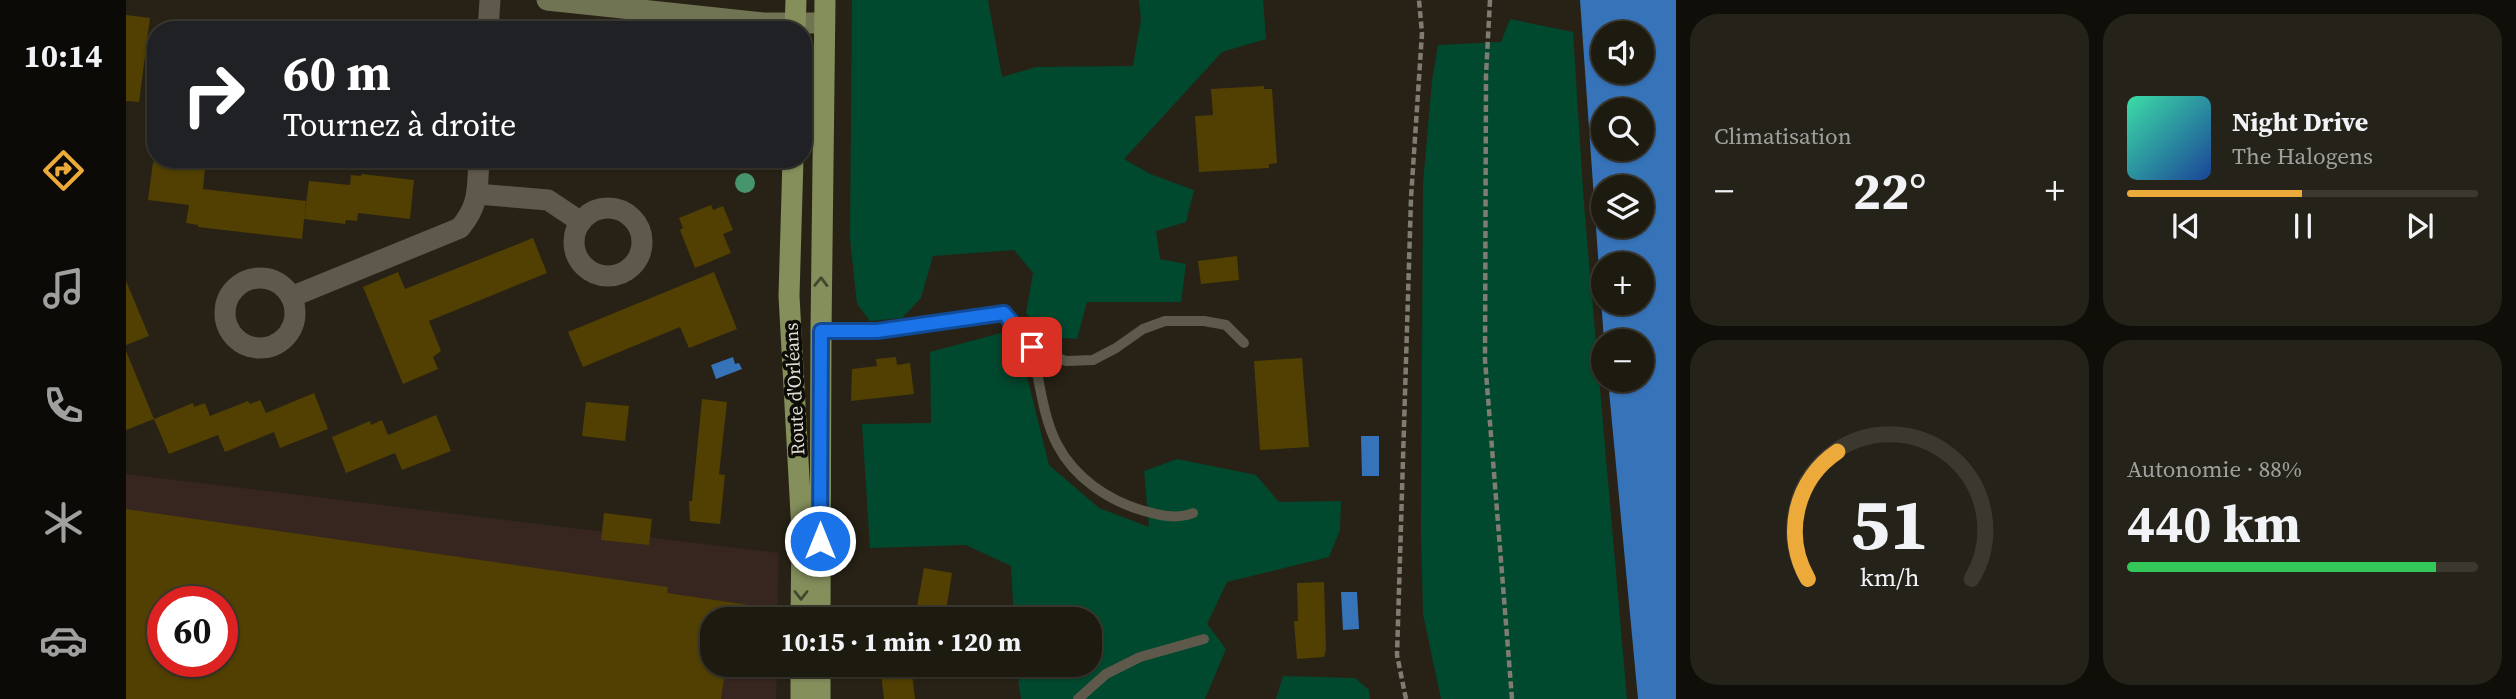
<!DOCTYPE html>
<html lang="fr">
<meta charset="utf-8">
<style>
body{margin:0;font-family:"Source Serif 4",serif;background:#252319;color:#f1f3f6;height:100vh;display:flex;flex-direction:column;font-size:26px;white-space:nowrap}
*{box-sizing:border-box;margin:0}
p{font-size:23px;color:#a0a19f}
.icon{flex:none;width:38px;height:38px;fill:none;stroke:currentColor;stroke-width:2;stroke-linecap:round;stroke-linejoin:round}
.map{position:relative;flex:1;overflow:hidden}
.side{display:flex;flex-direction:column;gap:14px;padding:14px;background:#100e09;width:840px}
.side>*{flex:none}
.guide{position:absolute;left:21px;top:21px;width:665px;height:147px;border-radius:28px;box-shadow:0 2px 5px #0004,0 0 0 2px #3b3830;background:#202124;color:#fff;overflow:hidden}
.tools{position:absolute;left:1465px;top:21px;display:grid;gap:14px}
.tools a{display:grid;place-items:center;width:63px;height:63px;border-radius:50%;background:#1d1a10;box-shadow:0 2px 5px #0004,0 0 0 2px #3b3830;font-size:35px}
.speed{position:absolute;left:21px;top:586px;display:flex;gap:14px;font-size:35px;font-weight:700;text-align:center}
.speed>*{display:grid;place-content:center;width:91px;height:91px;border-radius:50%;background:#1d1a10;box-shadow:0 2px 5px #0004,0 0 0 2px #3b3830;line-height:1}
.speed .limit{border:10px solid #d22;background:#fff;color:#111}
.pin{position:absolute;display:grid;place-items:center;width:60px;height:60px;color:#fff;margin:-30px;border-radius:14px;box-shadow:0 4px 10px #0006}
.me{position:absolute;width:77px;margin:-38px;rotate:0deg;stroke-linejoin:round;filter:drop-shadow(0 0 5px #0008)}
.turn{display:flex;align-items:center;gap:24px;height:147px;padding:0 21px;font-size:32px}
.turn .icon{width:91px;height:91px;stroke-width:2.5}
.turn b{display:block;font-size:49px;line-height:60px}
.big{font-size:52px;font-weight:700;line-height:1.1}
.side .widget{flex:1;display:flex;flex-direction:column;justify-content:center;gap:10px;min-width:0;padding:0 24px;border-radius:28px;background:#252319}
.side .dial{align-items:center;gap:0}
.dial svg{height:182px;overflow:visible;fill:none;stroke:#3b3830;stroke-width:7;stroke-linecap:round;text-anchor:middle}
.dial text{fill:#f1f3f6;stroke:none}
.song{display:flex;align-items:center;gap:21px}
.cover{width:84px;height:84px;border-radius:10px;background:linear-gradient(135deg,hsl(160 70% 55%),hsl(220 70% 35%))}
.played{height:7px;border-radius:4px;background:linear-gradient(90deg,#ebaa39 50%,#3b3830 50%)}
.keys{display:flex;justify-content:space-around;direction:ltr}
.heat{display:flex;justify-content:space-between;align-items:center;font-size:38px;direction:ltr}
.charge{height:10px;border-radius:5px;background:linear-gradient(90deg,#34c759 88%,#3b3830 0)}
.side .tiles{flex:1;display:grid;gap:14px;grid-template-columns:repeat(2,1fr)}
.trip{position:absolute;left:574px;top:607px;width:402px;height:70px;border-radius:28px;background:#1d1a10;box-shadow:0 2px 5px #0004,0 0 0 2px #3b3830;font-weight:700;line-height:70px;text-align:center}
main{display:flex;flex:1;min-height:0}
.tabs{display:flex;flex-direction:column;width:126px;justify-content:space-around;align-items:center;background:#0c0a06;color:#a0a19f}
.tabs .icon{width:49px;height:49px}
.tabs .active{color:#ebaa39}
.tabs b{font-size:32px;color:#f1f3f6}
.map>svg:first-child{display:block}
</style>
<main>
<nav class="tabs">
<b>10:14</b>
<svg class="icon active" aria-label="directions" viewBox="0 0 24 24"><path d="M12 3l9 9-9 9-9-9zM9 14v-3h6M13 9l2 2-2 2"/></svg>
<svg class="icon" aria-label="music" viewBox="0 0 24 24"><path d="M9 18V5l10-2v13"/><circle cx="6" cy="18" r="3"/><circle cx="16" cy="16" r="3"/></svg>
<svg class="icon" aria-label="phone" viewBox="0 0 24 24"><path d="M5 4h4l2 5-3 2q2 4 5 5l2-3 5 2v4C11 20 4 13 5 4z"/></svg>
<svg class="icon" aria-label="climate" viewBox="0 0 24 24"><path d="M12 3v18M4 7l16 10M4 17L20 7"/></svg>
<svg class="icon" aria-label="car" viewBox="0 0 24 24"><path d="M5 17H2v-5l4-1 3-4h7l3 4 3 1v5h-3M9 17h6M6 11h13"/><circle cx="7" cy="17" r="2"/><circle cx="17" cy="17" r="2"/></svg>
</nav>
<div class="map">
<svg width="1550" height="699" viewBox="0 0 1550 699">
<rect width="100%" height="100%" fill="#272215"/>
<path fill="#372520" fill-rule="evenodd" d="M0,474L653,553L651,619L586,620V665H651L650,699H0ZM37,602H96V662H37Z"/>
<g fill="#01492e">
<polygon points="726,0 862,0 876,77 910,67 1007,66 1015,19 1013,0 1137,0 1140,39 1096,52 998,159 1024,174 1068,190 1060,222 1030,231 1034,259 1060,264 1055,302 961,302 951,339 922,337 900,313 907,273 888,250 807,256 795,298 776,318 744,321 731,304 724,239"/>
<polygon points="1384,19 1447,32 1458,205 1501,699 1315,699 1297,614 1295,529 1297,184 1306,81 1312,45 1375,42"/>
<polygon points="875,333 897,361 923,465 973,508 1023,527 1018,471 1051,459 1130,475 1153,502 1215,501 1214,530 1203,557 1101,582 1081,624 1100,649 1079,699 895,699 890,665 964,665 964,620 888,619 885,566 840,545 744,548 736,424 805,423 804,352"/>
<polygon points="1157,676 1229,678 1243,690 1244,699 1150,699"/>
</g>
<g fill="#3673b9" fill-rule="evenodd">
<path d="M1454,0H1550V699H1512L1482,380H1516V341H1478ZM1477,33H1516V72H1477ZM1477,110H1516V149H1477ZM1477,187H1516V226H1477ZM1477,264H1516V303H1477Z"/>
<polygon points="607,357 609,364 613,363 616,369 590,379 585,365"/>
<polygon points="1235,436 1253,436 1253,476 1236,476"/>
<polygon points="1215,592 1231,592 1233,629 1217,630"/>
</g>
<g fill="#514002" fill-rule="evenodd">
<polygon points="0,15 24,18 13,102 0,101"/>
<polygon points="1138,86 1138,89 1146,89 1151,163 1143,164 1143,168 1073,172 1069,116 1087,115 1085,89"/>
<polygon points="27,162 79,167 77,189 180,201 176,239 72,227 72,225 60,223 63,205 22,200"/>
<polygon points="236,174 288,180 284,219 232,213 231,221 220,220 219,224 178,219 183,181 224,185 225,175 235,176"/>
<polygon points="585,205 587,210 597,206 607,230 597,234 605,253 569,268 554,230 557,228 553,218"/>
<polygon points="407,238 421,273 303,321 315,351 307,357 312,369 277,384 237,287 272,272 279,289"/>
<polygon points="1111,256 1113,280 1075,284 1072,261"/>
<polygon points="588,272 611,329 563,348 554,327 457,367 442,332"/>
<polygon points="0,281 23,336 0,345"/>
<polygon points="0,351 28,419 0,430"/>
<polygon points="770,357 771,365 784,363 788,394 725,401 726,369 751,366 750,359"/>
<polygon points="1176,358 1183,447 1134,450 1128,361"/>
<polygon points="188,393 202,429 154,448 148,432 99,452 92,435 43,454 28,419 67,403 68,407 79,403 84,416 122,401 124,404 134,400 140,413"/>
<polygon points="576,399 601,402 593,474 599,475 594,524 564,521 563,501 566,501"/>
<polygon points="460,402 503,406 499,441 456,436"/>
<polygon points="310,415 325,451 276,470 269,453 220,473 206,437 244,421 245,425 256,420 262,435"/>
<path d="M0,509L542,587L541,593L644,608L643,620H586V665H600L595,699H0ZM37,602H96V662H37Z"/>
<polygon points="478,513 526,519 523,545 475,540"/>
<polygon points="798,568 826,573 819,617 790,612"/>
<polygon points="1198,582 1200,650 1198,657 1171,659 1168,621 1172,621 1171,583"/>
<polygon points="754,665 785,665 789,699 758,699"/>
</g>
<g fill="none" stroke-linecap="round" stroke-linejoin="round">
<g stroke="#7f7c71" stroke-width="4.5" stroke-dasharray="7 3.5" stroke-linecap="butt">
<polyline points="1364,0 1360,75 1359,360 1386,699"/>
<polyline points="1280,699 1271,655 1285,198 1296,33 1293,0"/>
</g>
<g stroke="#5e594a" stroke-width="10">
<polyline points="695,331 751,331 878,312 906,347 940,361 967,360 990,348 1017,329 1039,321 1078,321 1100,325 1118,343"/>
<path d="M906,347C913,378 917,419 932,446C949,478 982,500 1015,510C1033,515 1050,520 1067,513"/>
<polyline points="952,699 980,674 1014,657 1078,639"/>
</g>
<g stroke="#5e594a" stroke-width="21">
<polyline points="362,30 364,0"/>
<polyline points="351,194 422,200 455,222"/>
<circle cx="482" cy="242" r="34"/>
<circle cx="134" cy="313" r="35"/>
<path d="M165,297L334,228C354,204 351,189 353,159"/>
</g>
<polyline stroke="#717453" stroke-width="21" points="421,0 638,23 698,23"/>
<g stroke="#848f5c" stroke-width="21">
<polyline points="669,30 670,0"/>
<polyline points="667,159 663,296 676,532 675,620"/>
<polyline points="694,620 695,331 699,0"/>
<polyline points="675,699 675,665"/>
<polyline points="694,699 694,665"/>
</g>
</g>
<circle fill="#47956a" cx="619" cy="183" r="10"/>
<defs><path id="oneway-chevron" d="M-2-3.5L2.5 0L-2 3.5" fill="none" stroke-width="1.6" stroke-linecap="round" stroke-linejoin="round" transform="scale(1.75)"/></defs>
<g stroke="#43472d">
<use href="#oneway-chevron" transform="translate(695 282) rotate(-89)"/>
<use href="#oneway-chevron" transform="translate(675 595) rotate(90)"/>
</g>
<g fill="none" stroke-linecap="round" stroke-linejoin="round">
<g stroke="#114b97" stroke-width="18">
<polyline id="route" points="694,541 695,331 751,331 878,313 906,347"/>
</g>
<use href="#route" stroke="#1a73e8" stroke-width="12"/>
</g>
<g text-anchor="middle" stroke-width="7" stroke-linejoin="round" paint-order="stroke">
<g font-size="19" fill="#dedcd3" stroke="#0e0c07">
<text transform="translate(668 389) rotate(-93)" y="7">Route d'Orléans</text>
</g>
</g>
</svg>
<div class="tools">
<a><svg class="icon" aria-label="sound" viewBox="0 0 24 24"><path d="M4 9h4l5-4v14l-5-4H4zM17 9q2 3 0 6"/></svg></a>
<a><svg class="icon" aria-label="search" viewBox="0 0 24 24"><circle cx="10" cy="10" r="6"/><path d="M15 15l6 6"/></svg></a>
<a><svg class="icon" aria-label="layers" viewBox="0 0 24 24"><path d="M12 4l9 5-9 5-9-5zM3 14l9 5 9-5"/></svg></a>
<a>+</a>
<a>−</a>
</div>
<div class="speed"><div class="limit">60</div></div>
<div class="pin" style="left:906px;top:347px;background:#d93025"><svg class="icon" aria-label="arrive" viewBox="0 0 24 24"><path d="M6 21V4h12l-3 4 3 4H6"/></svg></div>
<svg class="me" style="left:694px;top:541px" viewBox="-20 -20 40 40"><circle r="17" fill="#1a73e8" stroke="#fff" stroke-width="3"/><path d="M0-11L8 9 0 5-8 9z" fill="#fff"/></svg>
<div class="trip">10:15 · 1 min · 120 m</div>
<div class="guide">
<div class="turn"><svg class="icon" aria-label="right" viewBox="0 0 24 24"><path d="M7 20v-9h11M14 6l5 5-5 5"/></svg><div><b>60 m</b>Tournez à droite</div></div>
</div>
</div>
<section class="side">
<div class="tiles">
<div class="widget"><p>Climatisation</p>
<div class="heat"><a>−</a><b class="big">22°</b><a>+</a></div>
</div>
<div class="widget">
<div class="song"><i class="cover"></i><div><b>Night Drive</b><p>The Halogens</p></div></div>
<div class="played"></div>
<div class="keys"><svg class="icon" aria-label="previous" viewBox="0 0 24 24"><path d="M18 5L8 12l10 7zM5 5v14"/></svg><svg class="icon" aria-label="pause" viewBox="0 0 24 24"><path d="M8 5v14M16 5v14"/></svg><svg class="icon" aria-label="next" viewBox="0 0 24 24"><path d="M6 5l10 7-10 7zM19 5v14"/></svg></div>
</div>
<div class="widget dial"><svg viewBox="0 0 100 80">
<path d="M14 69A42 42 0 1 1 86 69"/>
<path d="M14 69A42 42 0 0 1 27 13" stroke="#ebaa39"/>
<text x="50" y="56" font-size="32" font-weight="700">51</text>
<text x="50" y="72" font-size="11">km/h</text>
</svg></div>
<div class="widget"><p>Autonomie · 88%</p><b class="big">440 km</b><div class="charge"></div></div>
</div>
</section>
</main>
